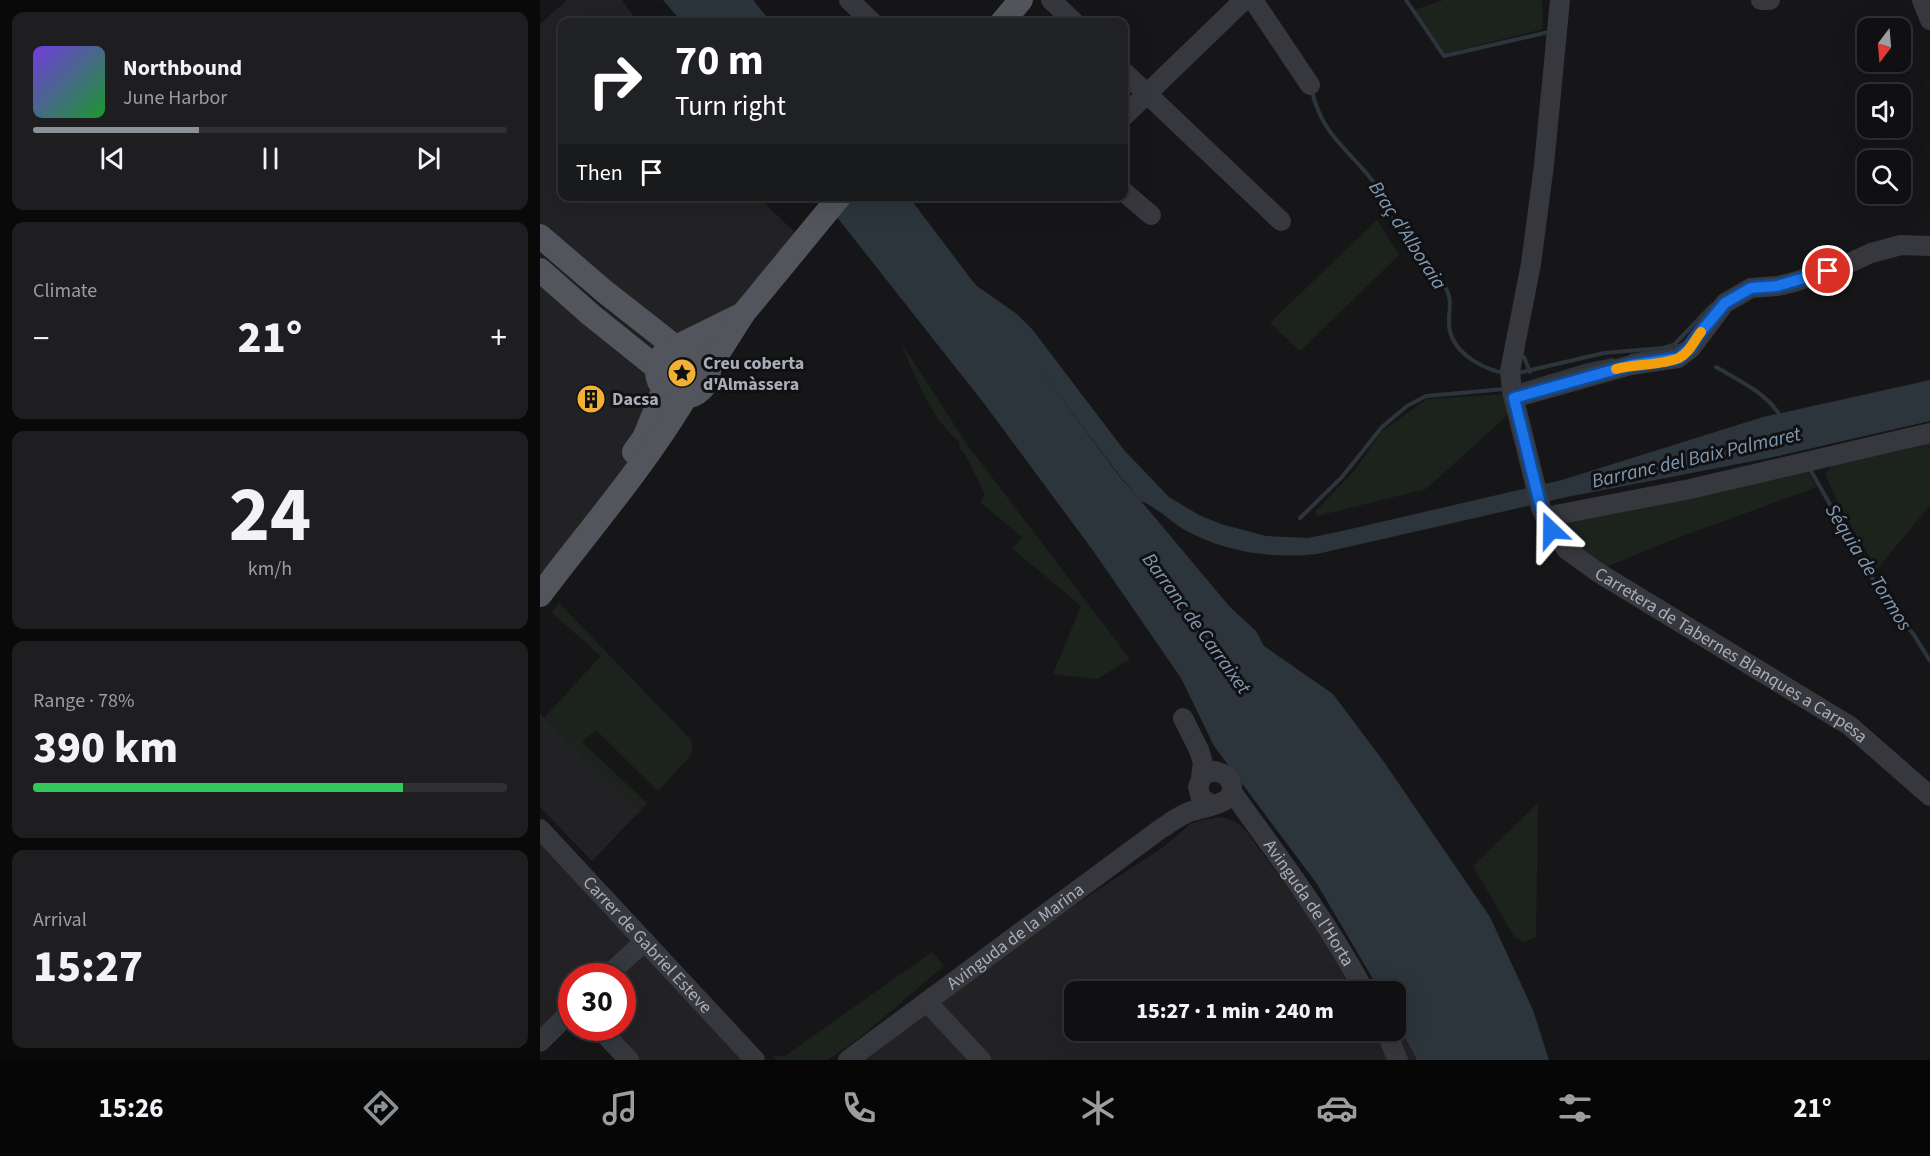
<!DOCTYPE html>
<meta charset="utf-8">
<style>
body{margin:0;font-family:"Source Sans 3",sans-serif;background:#1e1e20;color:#f1f3f6;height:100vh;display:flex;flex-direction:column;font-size:22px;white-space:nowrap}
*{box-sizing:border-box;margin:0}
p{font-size:20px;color:#9c9d9f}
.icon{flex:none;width:33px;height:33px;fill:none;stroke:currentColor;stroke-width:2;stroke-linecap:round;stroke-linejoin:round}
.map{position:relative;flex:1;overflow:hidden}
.panel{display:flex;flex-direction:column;gap:12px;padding:12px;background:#09090a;width:540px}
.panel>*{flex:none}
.banner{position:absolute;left:18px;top:18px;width:570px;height:183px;border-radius:12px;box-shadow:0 6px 24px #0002,0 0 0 2px #303032;background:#202124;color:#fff;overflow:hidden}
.needle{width:39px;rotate:196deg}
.controls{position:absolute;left:1317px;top:18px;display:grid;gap:12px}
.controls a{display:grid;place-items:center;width:54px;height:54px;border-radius:12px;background:#101012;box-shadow:0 6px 24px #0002,0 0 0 2px #303032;font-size:30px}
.speed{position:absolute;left:18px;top:963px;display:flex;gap:12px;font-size:30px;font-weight:700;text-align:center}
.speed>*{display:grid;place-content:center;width:78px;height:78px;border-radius:50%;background:#101012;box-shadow:0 6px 24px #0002,0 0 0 2px #303032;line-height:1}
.speed .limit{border:9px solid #d22;background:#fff;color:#111}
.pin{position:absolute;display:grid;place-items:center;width:51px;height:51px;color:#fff;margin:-26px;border:3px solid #fff;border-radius:50%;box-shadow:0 2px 6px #0007}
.me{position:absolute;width:66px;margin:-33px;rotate:337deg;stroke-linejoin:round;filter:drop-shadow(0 0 4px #0008)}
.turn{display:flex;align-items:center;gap:21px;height:126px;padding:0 18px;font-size:27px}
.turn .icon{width:78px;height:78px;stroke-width:2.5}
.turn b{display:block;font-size:42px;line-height:51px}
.then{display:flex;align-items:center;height:57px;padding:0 18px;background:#0003;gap:12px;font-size:22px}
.big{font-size:45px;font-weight:800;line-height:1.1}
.panel .card{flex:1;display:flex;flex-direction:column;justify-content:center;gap:9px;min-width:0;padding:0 21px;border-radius:12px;background:#1e1e20}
.panel .dial{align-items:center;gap:0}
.dial b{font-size:78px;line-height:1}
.song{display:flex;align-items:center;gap:18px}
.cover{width:72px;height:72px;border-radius:9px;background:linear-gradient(135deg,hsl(260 70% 55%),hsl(130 70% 35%))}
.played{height:6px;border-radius:3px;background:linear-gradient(90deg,#8c9099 35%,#303032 35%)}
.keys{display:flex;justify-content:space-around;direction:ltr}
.heat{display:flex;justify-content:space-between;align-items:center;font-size:33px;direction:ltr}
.charge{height:9px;border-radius:4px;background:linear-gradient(90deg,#34c759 78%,#303032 0)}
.trip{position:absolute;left:524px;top:981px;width:342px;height:60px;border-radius:12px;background:#101012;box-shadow:0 6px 24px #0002,0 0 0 2px #303032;font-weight:800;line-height:60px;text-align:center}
.tab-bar{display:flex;height:96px;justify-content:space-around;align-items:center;background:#060607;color:#9c9d9f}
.tab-bar .icon{width:42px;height:42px}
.tab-bar .selected{color:#8c9099}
.tab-bar b{font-size:27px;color:#f1f3f6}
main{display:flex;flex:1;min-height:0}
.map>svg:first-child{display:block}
</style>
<main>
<section class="panel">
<div class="card">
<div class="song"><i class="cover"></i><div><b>Northbound</b><p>June Harbor</p></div></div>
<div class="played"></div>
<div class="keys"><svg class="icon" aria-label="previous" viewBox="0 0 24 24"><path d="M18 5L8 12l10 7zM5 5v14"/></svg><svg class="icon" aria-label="pause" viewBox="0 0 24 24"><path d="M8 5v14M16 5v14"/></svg><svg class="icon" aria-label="next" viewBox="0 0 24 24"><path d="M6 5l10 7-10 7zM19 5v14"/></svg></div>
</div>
<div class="card"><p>Climate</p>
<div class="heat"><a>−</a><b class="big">21°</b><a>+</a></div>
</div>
<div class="card dial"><b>24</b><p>km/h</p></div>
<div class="card"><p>Range · 78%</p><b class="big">390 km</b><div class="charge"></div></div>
<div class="card"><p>Arrival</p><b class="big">15:27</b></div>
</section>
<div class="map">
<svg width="1390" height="1060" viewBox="0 0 1390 1060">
<rect width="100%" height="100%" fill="#161618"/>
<g fill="#222225">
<polygon points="27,0 82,0 98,22 22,22 22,196 218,197 263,240 203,314 126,351 120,358 118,380 104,438 0,595 0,24"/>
<polygon points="0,714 100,811 52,861 0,807"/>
<polygon points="682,817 695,821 706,831 751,892 838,991 534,992 534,1030 855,1030 855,1019 877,1060 308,1060 387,1002 625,846 650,824 667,819"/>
<polygon points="0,829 215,1060 89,1060 59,1028 82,1028 82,976 32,976 31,1010 0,1042"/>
</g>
<g fill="#1c231d">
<polygon points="904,0 1002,0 1003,29 903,54 874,10"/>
<polygon points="837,220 859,255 760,351 730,323"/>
<polygon points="0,250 110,337 104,344 0,259"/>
<path d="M361,343L429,447L590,659L557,679L513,674L541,606L473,549L482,537L440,502L445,494L426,456L420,449L419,441C394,424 372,371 361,343Z"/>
<polygon points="967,394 972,411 886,489 777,516 775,512 815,470 841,432 887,399"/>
<polygon points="1390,441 1390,505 1337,569 1301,509 1285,474 1293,464"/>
<polygon points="1266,469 1277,487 1132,540 1066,567 1045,556 1018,528 1028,518"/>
<polygon points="19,603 152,741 152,751 150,756 118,791 56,730 42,742 107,803 100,811 4,718 61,656 12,613"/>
<polygon points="998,803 996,937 983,942 974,936 933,866"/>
<polygon points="392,952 404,966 318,1039 288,1060 237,1060 232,1055 245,1056"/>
</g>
<g fill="#2c353c">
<polygon points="123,0 213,0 231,22 142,22"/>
<path d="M281,197H369L431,279L437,286L477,314L492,329L584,450L629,497L659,515L681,524L726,536L768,538L802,531L1022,480L1223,417L1390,380V421L1229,458L1027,497L777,554C731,559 684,552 643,529C629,520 616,507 601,501L690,607L716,631L724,646L793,694L844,762L950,917L993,1010L1009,1060H877L855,1019V992L840,991L777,884L674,746L641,678L554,552L446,406Z"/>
</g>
<polygon fill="#161618" points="498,367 580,476 601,501 580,477"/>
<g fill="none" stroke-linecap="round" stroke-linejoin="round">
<g stroke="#2c353c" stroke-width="4">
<polyline points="866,0 904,56 1009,32"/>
<path d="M772,91C782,136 810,150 835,184C841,191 842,201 846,209C854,223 865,237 875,250C884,262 896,272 904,285C914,300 908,310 909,325C911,351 938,366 959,372"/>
<polyline points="1091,356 1131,348 1172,305"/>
<polyline points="980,357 984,357 990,372"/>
<path d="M1176,367C1200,381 1227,393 1241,417"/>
<polyline points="978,373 1064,353 1123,348 1133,345 1142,347"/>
<polyline points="982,385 1048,365 1073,360"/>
<polyline points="1271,471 1342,595 1374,635 1390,661"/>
<polyline points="760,518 802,477 842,427 867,406 886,396 965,389"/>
</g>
<g stroke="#37383d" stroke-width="20">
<polyline points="309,0 332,22"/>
<polyline points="511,0 534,22"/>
<polyline points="713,0 770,85"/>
<path id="s1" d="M1020,0L1004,165L991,264L970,371L972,391L1001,508L1012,530L1027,550L1059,573L1310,726L1390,796"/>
<polyline points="1221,0 1230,0"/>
<polyline points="1382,0 1390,20"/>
<polyline points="584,72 741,221"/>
<polyline points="584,116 704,0"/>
<polyline points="584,192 611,215"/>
<polyline points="974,398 1091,365 1138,358 1151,348 1185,303 1211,288 1237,286 1251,283 1303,266 1331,253 1361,245 1390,246"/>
<polyline points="1005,517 1150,489 1390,433"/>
<polyline points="643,718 659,750 663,763 661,778"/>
<path id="s2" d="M692,792C739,857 787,921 825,992"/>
<path id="s3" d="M0,829L215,1060"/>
<polyline points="67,976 105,941"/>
<polyline points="387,1002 441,1060"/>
<polyline points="59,1028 89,1060"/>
<polyline points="845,1030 858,1060"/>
<polyline points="0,1042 32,1010"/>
<path id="s4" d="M308,1060L619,830C629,824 638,816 649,812C666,806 708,804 686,775L675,771L663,775L658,787L661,798L672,805"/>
</g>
<g stroke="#53555c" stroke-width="24">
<polyline points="462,22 481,0"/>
<polyline points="0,236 64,291 134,346"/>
<polyline points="0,270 51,315 117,368"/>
<circle cx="143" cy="371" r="26"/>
<polyline points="140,345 203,314"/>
<polyline points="170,366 203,314 300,196"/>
<polyline points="94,452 104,438 124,389"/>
<path d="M0,595C49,530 103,468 145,398"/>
</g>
</g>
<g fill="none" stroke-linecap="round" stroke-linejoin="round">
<g stroke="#114b97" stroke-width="15">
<polyline id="route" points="1011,530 1001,508 974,398 1091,365 1138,358 1150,348 1159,334 1185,303 1211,288 1237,286 1288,271"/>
</g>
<use href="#route" stroke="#1a73e8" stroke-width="10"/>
<path stroke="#f59e0b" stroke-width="10" d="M1076,369C1094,364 1124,365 1139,358C1149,353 1154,341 1161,332"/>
</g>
<defs>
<g id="sight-disc" transform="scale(1.5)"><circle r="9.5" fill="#f2b134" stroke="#111113"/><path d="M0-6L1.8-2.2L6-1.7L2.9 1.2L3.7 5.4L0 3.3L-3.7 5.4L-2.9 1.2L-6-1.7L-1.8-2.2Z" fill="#111"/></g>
<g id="building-disc" transform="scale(1.5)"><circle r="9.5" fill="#f2b134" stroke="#111113"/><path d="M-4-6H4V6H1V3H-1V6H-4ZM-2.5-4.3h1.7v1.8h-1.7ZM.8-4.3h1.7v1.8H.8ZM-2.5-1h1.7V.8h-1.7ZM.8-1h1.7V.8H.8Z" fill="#111"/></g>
</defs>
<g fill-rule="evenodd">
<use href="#sight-disc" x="142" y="373"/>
<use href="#building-disc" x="51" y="399"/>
</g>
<g text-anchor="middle" stroke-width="6" stroke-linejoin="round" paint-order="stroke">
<g font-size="18" font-weight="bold" fill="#a8adb8" stroke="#111113" text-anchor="start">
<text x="163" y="369">Creu coberta<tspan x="163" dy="21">d'Almàssera</tspan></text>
<text x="72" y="405">Dacsa</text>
</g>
<g font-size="18" fill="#a8adb8" stroke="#111113">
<text dy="6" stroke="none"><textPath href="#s1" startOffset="760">Carretera de Tabernes Blanques a Carpesa</textPath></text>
<text dy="6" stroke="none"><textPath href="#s2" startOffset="135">Avinguda de l'Horta</textPath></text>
<text dy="6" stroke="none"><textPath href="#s4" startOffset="208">Avinguda de la Marina</textPath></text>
<text dy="6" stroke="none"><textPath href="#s3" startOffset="158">Carrer de Gabriel Esteve</textPath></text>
</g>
<g font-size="20" font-style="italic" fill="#7f9bb3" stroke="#111113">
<text transform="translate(868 235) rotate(57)" y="7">Braç d'Alboraia</text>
<text transform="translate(1156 457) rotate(-13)" y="7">Barranc del Baix Palmaret</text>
<text transform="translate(1329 567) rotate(58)" y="7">Séquia de Tormos</text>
<text transform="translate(657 623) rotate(54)" y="7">Barranc de Carraixet</text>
</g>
</g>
</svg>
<div class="controls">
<a><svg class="needle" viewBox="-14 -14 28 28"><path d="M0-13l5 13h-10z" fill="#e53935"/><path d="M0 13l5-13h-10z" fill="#9c9d9f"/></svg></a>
<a><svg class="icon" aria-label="sound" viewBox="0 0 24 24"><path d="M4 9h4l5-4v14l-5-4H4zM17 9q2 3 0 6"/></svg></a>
<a><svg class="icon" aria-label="search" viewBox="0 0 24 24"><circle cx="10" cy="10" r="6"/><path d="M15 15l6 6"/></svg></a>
</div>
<div class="speed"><div class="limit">30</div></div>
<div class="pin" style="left:1288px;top:271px;background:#d93025"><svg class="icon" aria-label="arrive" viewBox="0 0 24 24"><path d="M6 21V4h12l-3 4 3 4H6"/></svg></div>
<svg class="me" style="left:1011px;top:530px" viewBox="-20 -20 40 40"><path d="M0-17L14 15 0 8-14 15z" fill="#1a73e8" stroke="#fff" stroke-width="4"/></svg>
<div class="trip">15:27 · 1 min · 240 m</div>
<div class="banner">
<div class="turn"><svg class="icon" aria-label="right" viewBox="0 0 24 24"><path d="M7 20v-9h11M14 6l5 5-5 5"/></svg><div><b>70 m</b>Turn right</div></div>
<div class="then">Then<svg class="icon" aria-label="arrive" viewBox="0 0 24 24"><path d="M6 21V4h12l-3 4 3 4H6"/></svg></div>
</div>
</div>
</main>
<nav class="tab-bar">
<b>15:26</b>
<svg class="icon selected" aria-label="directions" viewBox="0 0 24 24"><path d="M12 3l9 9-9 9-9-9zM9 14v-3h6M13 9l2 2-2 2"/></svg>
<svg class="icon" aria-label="music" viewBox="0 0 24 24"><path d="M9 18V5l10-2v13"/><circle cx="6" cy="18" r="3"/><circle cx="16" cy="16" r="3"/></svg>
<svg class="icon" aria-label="phone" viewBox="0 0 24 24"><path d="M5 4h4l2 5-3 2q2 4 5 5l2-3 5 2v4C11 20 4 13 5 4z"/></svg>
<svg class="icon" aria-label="climate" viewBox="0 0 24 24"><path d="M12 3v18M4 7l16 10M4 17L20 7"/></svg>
<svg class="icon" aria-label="car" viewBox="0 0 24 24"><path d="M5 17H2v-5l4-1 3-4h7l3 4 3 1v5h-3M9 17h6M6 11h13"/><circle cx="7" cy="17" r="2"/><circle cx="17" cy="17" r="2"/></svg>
<svg class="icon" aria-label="filters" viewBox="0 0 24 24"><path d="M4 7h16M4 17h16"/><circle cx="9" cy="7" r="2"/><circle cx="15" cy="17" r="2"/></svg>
<b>21°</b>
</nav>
